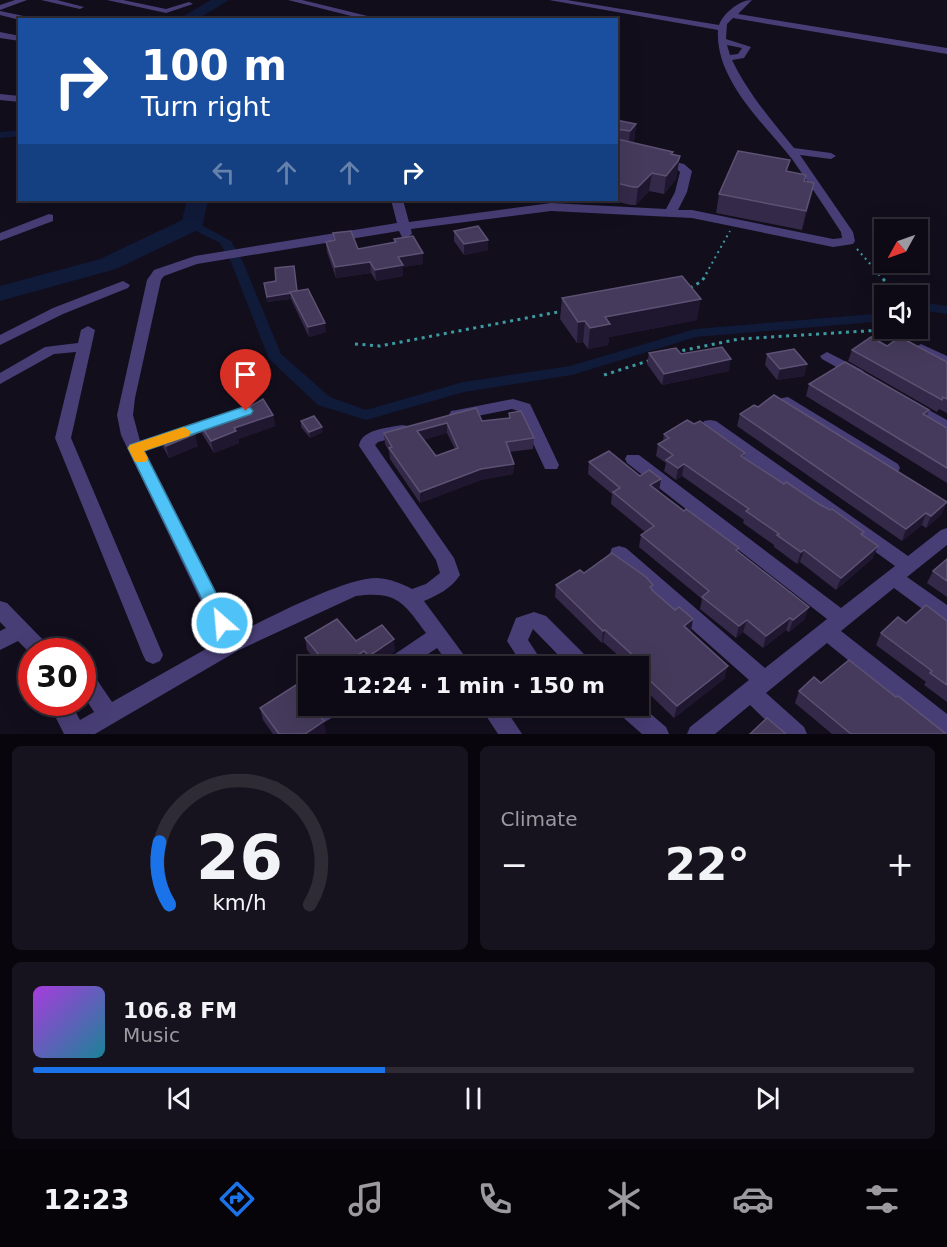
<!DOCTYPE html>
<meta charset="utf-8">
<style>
body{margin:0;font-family:"DejaVu Sans",sans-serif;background:#17131e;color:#f1f3f6;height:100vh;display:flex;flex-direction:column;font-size:22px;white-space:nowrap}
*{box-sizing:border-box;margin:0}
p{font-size:20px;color:#9b9aa0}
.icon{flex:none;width:33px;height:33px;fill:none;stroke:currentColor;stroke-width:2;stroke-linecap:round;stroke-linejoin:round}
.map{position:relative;height:734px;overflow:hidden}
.panel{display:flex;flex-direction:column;gap:12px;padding:12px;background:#08060c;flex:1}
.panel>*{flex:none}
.guide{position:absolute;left:18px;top:18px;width:600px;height:183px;border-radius:0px;box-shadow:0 6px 24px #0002,0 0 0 2px #2e2b34;background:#1a4fa0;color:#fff;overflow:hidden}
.needle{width:39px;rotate:230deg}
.fabs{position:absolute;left:874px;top:219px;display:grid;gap:12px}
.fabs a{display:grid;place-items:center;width:54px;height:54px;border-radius:0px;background:#0e0a15;box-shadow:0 6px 24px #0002,0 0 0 2px #2e2b34;font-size:30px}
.speed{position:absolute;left:18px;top:638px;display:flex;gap:12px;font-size:30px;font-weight:700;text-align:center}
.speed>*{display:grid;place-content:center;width:78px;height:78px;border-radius:50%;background:#0e0a15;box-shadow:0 6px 24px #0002,0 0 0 2px #2e2b34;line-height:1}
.speed .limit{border:9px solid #d22;background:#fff;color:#111}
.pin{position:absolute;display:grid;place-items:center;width:51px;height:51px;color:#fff;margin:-62px -26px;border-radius:50% 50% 50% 0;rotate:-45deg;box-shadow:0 0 6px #0007}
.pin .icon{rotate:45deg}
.me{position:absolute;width:66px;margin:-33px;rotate:333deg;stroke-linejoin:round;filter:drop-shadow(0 0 4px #0008)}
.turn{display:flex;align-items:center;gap:21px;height:126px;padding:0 24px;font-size:27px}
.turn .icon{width:78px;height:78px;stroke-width:2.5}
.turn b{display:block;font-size:42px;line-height:51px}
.lanes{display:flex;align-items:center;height:57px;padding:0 24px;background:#0003;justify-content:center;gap:30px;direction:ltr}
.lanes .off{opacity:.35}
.big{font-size:45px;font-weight:700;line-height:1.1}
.panel .card{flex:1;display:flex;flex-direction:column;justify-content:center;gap:9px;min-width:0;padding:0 21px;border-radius:9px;background:#17131e}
.panel .dial{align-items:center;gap:0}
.dial svg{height:156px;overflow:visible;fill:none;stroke:#2e2b34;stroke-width:7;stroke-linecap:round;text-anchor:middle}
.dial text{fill:#f1f3f6;stroke:none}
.song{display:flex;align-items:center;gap:18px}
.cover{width:72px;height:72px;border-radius:9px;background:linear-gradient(135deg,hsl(280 70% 55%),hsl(190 70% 35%))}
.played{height:6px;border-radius:3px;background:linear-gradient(90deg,#1a73e8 40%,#2e2b34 40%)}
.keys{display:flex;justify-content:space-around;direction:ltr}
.heat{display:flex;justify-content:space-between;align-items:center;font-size:33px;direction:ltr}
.panel .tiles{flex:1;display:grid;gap:12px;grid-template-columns:1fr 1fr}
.card:last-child{grid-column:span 2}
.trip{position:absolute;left:298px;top:656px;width:351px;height:60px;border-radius:0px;background:#0e0a15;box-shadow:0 6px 24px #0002,0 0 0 2px #2e2b34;font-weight:700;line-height:60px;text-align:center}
.dock{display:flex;height:96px;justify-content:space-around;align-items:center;background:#060408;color:#9b9aa0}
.dock .icon{width:42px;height:42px}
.dock .selected{color:#1a73e8}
.dock b{font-size:27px;color:#f1f3f6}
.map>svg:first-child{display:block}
</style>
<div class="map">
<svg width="947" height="734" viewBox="0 0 947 734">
<rect width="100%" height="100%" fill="#120e1c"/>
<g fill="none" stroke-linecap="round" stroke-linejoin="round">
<g fill="#101a39" fill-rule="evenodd">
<polygon points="20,130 20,136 0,138 0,132"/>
<polygon points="192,220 231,241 243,262 281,354 330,397 366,410 463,382 570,366 695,329 885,313 885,321 696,337 572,375 464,392 366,420 318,405 269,359 231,262 220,243 188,227 186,224"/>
<polygon points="926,303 947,306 947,314 926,311 918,313 918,305"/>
</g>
<g fill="#101a39" fill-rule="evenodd">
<polygon points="211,0 229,0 196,20 177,20"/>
<polygon points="187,200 208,200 203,224 200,229 116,269 0,301 0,286 100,259 182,220"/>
</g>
<g stroke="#3b9aa2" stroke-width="2" stroke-dasharray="2 4" stroke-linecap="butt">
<polyline points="857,249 879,274"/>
<polyline points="706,274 730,231"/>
</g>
<g stroke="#3b9aa2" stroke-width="3" stroke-dasharray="3 4.5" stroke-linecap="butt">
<polyline points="878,273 898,296"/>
<polyline points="690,288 702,281 707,273"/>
<polyline points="355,344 380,346 563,311"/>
<polyline points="675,352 739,339 914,328"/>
<polyline points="604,375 651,360"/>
</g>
<g fill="#483e76" fill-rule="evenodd">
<polygon points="15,0 27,0 0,10 0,5"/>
<polygon points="41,0 57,0 84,7 80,9"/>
<polygon points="107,0 123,0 166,9 189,2 193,4 166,13"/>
<polygon points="288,0 302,0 384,20 367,20"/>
<path d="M549,0H567L719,25C723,14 739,0 752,0L738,14L947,48V54L733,18L727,24L726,39L751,47L744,58L732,60C748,93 771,120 794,148L831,153L836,156L831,159L800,155L853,232L855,241L853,244L833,247L692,218L551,211L411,229L412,234L406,238L402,237L399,231L197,264L164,276L161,280L135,398L133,415L140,441L218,416L224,417L226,421L224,425L145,451L237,633C270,618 343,578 377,578C390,579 401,583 412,589L426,584L440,573L436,560L359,446C361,429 388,428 402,425L408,426L410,430L408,434L378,442L375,445L454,558L460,575C452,588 438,595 424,601L472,666H450L437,648L410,666H383L386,660L426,633C403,602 397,591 356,596L239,650L95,734H64L48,702H70L80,720L94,712L82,693V665L89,668L112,702L220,641L121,435L117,415L147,280L154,270L195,256L397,223L391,200H403L409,222L551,203L666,209L675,192L680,172L676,168L654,163V159L658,158L684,164L692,171L687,192L678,210H692L833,239L842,238L841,232C825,208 809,183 792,159C764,123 715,80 718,30ZM727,45L742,48L738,54L730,55Z"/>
<polygon points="0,11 33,18 37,20 20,20 0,15"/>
<polygon points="0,32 20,36 20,41 0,38"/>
<polygon points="0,94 20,96 20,102 0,100"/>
<polygon points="49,214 53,215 53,221 0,241 0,233"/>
<polygon points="123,281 130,285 128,288 63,314 0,345 0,335 53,308"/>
<polygon points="88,326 95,330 71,438 163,655 160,661 153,664 146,661 143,655 55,438 76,352 54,354 0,384 0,373 45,347 78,343 81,330"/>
<polygon points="921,344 947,356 947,367 916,351 914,348"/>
<polygon points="827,352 862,370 865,373 857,378 852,376 822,359 820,356"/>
<polygon points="788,397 898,464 900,468 898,472 886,472 782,406 780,402 782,398"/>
<polygon points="513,399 530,404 532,408 559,465 557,469 545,469 518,411 512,409 457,420 451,419 449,415 451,411 457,410"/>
<polygon points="911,400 947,420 947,432 905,409 903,405 905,401"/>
<polygon points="710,420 716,421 908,556 941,530 947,528 947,545 907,577 947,605 947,624 940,622 894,588 841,631 947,714 947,734 939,734 827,643 766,693 804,727 807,734 780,734 750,705 715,734 687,734 690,727 749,680 612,558 610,553 612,548 619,546 626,548 765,668 827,619 627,463 625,459 627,455 639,455 841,608 895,566 704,429 702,425 704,421"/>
<polygon points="0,601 7,603 48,645 51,651 32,651 32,655 18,641 0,650 0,631 6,628 0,622"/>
<polygon points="534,612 546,616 590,660 593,666 569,666 533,629 528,640 545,666 523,666 507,641 516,618"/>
<polygon points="639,704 666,727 669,734 642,734 617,712 614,705"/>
<polygon points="316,705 345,705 342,712 316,727 308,724 305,717 308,710"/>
<polygon points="479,705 503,705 522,734 498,734"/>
</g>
</g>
<g fill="#342948" fill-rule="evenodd">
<polygon points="616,120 636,124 634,141 633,143 680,156 676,179 664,194 649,191 636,205 631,205 610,200 616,200"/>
<polygon points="806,175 805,182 814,183 802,230 716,213 719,194"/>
<polygon points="454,231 488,250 464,255 454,241"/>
<polygon points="333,233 358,249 394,242 394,239 423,253 423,264 403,267 403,276 376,281 371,273 336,278 327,252 326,242 333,241"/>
<polygon points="264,283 297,291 326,332 309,337 291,299 267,302"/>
<polygon points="562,298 697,320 609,337 608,345 588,349 583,342 577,343 560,319"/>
<polygon points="887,346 947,362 947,413 939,409 937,412 848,361 852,350"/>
<polygon points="649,353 681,354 729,371 662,385 647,364"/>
<polygon points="767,354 807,364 804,376 777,380 765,365"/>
<polygon points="809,384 929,410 927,416 947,428 947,483 806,396"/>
<path d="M476,408L482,421L509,418V413L534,438L533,449L509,452L514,464L513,474L481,480L420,503L390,459L389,451L385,444L384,433ZM447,433L455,449L436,456L423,440Z"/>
<polygon points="740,414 942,514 926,528 922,525 902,541 737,426"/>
<polygon points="273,415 275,426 238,439 239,443 214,453 202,434 199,423"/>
<polygon points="301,421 323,432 310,438 301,427"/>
<polygon points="664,434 745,453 744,457 863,536 873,558 836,590 800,562 797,564 774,547 774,545 743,523 744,520 682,476 676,480 664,471 666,463 656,456 658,444 663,441"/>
<polygon points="160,436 198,446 169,458 163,447"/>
<polygon points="589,462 640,476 661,479 658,491 738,552 805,619 789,632 786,630 763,648 743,632 736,638 700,609 702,599 639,547 641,535 645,532 611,504 612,494 588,474"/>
<polygon points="947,559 947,597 927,583 933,571"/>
<polygon points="584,573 652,590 691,631 725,678 674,718 640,685 642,677 639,674 639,666 630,666 603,642 602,643 555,597 556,585"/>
<polygon points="947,621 947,702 924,685 926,682 876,645 881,633 906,623"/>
<polygon points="305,638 356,641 395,651 374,666 368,666 366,663 361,666 320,666 307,650"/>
<polygon points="821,683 946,734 832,734 795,703 799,691"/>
<polygon points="305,696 307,708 304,713 326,733 325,734 273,734 263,720 260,708"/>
</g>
<g fill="#1f162f">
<polygon points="636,124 634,141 628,149 630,131"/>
<polygon points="680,156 676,179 664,194 666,176"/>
<polygon points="652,173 649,191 636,205 638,187"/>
<polygon points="814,183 810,202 802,230 806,211"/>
<polygon points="488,240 488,250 464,255 464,244"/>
<polygon points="423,253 423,264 403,267 403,276 376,281 375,270 398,257"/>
<polygon points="370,262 371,273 336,278 335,267"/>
<polygon points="291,293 291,299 267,302 267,297"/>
<polygon points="701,299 697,320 609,337 608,345 588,349 590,328 605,317"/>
<polygon points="585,321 583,342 577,343 578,322"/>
<polygon points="325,323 326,332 309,337 308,327"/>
<polygon points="731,359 729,371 662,385 664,374"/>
<polygon points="807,364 804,376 777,380 780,369"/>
<polygon points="273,415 275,426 238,439 239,443 214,453 211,441 234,428"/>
<polygon points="447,423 447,433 417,442 417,431"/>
<polygon points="322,427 323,432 310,438 309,432"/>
<polygon points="195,434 198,446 169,458 166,446"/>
<polygon points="514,464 513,474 481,480 420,503 420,492 481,469"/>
<polygon points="684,464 682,476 676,480 678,468"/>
<polygon points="661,479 659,491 649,497 650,485"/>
<polygon points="947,502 942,514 926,528 931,516"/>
<polygon points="926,513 922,525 902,541 906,529"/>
<polygon points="878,546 873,558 836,590 841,578"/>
<polygon points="804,550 800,562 797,564 801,552"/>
<polygon points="809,607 805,619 789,632 793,620"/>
<polygon points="790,618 786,630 763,648 766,636"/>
<polygon points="693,619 691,631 682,638 684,626"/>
<polygon points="747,620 743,632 736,638 739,626"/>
<polygon points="605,630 603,642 602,643 603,631"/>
<polygon points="394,639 395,651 374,666 370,666 369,656"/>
<polygon points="364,651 366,663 361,666 341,666"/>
<polygon points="728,666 725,678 674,718 677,706"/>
<polygon points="305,696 307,708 303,716 301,704"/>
<polygon points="324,721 326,733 325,734 305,734"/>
</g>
<g fill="#453a5b" stroke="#5d5274" stroke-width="1.5" fill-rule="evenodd">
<polygon points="616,120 636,124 630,131 616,129"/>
<polygon points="616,132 617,139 673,152 671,154 680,156 678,161 666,176 652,173 638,187 633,187 616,183"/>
<polygon points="738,151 790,160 786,171 806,175 804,181 814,183 806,211 719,194"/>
<polygon points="478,226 488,240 464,244 454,231"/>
<polygon points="351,231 358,249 396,242 394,239 413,236 423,253 398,257 403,265 375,270 370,262 335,267 326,242 335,240 333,233"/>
<polygon points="294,266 297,291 290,292 291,293 267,297 264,283 276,281 275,268"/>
<polygon points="682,276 701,299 605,317 610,324 590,328 585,321 578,322 562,298"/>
<polygon points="308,289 325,323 308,327 290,292"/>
<polygon points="871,337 887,346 900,337 947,362 947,399 943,397 942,400 852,350"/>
<polygon points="722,347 731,359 664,374 649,353 676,348 681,354"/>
<polygon points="794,349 807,364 780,369 767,354"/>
<polygon points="845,362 929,410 923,414 947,428 947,468 809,384"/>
<polygon points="774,395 947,502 931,516 926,513 906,529 740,414 754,405 758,407"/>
<polygon points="263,399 273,415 234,428 236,431 211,441 199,423 251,406"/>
<path d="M476,408L482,421L510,418L509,413L521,411L534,438L506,442L514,464L481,469L420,492L389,448L392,447L384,433ZM447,423L458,448L436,456L417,431Z"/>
<polygon points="314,416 322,427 309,432 301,421"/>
<polygon points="687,420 694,424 700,421 745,453 741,456 784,484 786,482 819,504 830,510 832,509 864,532 861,534 878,546 841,578 804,550 801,552 777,535 779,534 746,511 749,509 684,464 678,468 666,460 673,455 658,444 669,438 664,434"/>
<polygon points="189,426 195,434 166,446 160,436"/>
<polygon points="609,451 640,476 649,470 661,479 650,485 684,511 686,509 739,548 736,550 809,607 793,620 790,618 766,636 747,620 739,626 702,597 709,591 641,535 654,526 613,492 620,488 589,462"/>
<polygon points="612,553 646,577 653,585 650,587 653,591 675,610 679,607 693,619 684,626 728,666 677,706 642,673 648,669 605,630 603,631 556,585 580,570 584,573"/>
<polygon points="947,559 947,581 933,571"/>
<polygon points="926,605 947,621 947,685 930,673 932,671 881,633 898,617 906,623"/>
<polygon points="337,619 356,641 382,625 394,639 369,656 364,651 341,666 328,666 305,638"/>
<polygon points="849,660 896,697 898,696 946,734 851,734 799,691 814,677 821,683"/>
<polygon points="296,685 305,696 301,704 304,713 313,717 319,715 324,721 305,734 279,734 260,708"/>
<polygon points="767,718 786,734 750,734"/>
</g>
<polygon fill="#4fc3f7" stroke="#337fa1" stroke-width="1.5" points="246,406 251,408 253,411 251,414 144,451 231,623 228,628 222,630 216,628 128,448 130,445"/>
<polygon fill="#f59e0b" points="184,427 191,432 189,436 144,451 148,458 146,462 135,462 128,448 130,445"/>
</svg>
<div class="fabs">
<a><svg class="needle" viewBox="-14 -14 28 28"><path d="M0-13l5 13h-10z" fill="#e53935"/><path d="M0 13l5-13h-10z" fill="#9b9aa0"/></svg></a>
<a><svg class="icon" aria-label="sound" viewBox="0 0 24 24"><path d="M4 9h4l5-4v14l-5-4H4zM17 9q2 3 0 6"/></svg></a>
</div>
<div class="speed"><div class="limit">30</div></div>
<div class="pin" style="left:246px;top:411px;background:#d93025"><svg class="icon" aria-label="arrive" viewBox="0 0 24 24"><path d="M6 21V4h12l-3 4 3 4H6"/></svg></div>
<svg class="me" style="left:222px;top:623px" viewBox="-20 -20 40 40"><circle r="17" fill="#4fc3f7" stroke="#fff" stroke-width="3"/><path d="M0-11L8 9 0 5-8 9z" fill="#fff"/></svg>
<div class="trip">12:24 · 1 min · 150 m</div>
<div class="guide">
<div class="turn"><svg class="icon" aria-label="right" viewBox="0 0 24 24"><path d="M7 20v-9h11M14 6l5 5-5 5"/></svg><div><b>100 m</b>Turn right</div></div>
<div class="lanes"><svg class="icon off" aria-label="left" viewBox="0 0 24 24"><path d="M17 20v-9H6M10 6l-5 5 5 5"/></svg><svg class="icon off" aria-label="ahead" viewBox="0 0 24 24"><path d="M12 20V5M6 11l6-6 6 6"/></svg><svg class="icon off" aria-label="ahead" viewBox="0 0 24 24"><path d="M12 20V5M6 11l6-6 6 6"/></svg><svg class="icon" aria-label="right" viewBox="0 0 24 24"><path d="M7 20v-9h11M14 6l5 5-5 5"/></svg></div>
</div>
</div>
<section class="panel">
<div class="tiles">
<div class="card dial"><svg viewBox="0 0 100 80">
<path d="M14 69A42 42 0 1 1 86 69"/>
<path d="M14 69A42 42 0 0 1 9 37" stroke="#1a73e8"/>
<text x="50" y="56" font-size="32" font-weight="700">26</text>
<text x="50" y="72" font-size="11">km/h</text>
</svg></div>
<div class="card"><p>Climate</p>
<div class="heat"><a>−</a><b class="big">22°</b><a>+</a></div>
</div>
<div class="card">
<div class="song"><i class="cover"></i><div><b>106.8 FM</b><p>Music</p></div></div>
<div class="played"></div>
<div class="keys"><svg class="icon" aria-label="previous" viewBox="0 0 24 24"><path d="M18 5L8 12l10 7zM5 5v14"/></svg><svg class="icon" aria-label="pause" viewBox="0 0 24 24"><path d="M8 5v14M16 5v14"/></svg><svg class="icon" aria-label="next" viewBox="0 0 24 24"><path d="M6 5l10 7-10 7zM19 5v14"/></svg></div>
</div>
</div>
</section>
<nav class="dock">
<b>12:23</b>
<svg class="icon selected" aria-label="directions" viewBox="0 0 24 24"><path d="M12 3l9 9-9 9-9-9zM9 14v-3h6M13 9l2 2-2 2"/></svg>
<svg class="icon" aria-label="music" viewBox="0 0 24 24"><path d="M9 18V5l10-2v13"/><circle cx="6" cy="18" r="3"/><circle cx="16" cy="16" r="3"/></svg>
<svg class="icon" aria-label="phone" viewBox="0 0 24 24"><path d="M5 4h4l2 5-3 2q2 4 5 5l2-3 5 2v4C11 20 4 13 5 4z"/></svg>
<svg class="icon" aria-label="climate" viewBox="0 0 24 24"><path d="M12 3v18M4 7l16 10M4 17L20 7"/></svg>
<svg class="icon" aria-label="car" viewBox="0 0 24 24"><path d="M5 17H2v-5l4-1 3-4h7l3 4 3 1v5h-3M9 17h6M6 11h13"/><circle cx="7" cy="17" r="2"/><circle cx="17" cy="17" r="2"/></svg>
<svg class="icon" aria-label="filters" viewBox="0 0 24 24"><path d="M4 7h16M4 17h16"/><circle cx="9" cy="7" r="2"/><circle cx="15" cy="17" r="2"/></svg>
</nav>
